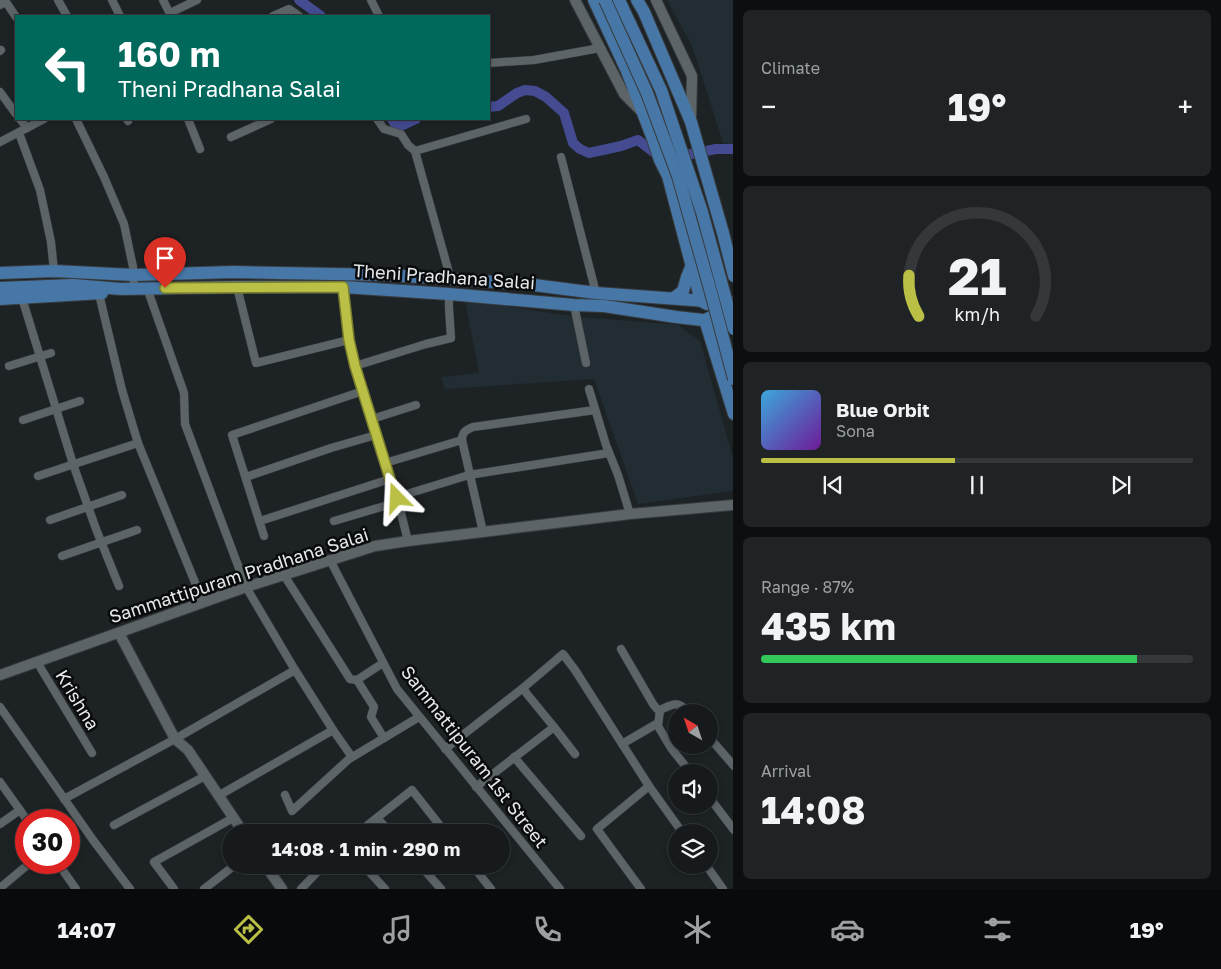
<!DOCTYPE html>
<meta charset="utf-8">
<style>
body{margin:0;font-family:"Golos Text",sans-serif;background:#1f2325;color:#f1f3f6;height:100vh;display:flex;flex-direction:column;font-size:19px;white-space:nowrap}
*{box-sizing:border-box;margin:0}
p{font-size:16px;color:#9ea1a3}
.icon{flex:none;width:28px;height:28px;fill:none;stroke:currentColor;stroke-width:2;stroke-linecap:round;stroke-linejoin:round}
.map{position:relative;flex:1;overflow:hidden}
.drawer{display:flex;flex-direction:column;gap:10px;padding:10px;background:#0c0e0f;width:488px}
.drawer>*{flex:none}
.banner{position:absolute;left:15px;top:15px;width:475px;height:105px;border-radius:0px;box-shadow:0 2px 8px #0003,0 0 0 1px #35383b;background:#00695c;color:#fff;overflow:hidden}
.needle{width:32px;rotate:321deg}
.controls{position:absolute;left:668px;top:704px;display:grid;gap:10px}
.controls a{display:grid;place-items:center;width:50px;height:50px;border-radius:50%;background:#161a1c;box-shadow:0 2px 8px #0003,0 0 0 1px #35383b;font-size:25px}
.speed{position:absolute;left:15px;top:809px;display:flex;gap:10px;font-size:25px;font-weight:700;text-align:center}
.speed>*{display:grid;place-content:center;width:65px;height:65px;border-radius:50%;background:#161a1c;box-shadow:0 2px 8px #0003,0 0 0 1px #35383b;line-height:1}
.speed .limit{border:8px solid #d22;background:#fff;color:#111}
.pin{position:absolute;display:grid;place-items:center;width:42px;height:42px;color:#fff;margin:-51px -21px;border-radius:50% 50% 50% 0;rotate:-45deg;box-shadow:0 0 5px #0007}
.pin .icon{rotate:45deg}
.me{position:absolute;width:55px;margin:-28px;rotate:339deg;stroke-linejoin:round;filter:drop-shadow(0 0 4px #0008)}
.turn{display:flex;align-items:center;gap:18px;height:105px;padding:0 20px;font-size:22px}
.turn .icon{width:65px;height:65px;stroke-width:2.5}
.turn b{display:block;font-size:35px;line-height:42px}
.big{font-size:38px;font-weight:700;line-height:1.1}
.drawer .tile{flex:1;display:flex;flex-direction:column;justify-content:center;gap:8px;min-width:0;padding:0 18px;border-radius:8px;background:#1f2325}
.drawer .dial{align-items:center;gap:0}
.dial svg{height:130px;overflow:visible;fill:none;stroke:#35383b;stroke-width:7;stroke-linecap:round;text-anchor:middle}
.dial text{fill:#f1f3f6;stroke:none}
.song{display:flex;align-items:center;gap:15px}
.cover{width:60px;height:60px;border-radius:8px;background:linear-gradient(135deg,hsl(200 70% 55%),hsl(280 70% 35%))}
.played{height:5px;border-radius:2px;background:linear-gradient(90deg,#bac046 45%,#35383b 45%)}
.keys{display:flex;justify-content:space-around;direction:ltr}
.heat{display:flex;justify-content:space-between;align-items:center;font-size:28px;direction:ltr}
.charge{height:8px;border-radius:4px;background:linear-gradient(90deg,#34c759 87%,#35383b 0)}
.trip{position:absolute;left:222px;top:824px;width:288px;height:50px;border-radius:25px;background:#161a1c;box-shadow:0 2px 8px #0003,0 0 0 1px #35383b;font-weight:700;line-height:50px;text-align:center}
.tabs{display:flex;height:80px;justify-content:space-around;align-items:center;background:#090a0b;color:#9ea1a3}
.tabs .icon{width:35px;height:35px}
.tabs .active{color:#bac046}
.tabs b{font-size:22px;color:#f1f3f6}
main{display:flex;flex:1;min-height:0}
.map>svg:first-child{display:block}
</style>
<main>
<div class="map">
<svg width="734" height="889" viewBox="0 0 734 889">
<rect width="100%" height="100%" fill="#1d2225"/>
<g fill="#212d33">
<polygon points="667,0 733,0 733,144 723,143 693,48"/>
<polygon points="465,300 571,316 678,325 700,341 733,458 733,491 638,504 594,379 445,389 441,377 479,373"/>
</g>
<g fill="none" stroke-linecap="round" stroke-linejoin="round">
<g stroke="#444b91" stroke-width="10">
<polyline points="299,0 321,16"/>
<polyline points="489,107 498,106 517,93 525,90 535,91 546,97 564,113 573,143 580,149 589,153 621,146 638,140 660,157"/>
<polyline points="392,119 395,124 403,125 416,119"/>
<polyline points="676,157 716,149 734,149"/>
</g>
<g stroke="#383c3f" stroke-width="9">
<g id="minor">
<polyline points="58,0 67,16"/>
<polyline points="112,0 120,16"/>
<polyline points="163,0 171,16"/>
<polyline points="371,0 379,16"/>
<polyline points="0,5 6,2 16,17"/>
<polyline points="170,13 197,0"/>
<polyline points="273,16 289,9 299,16"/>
<polyline points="0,51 1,50"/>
<polyline points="489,63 534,60 600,48"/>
<polyline points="0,92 16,114"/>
<polyline points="20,119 27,128"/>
<polyline points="76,119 104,177 124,224 133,267 134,288"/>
<polyline points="127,119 128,121"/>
<polyline points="188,119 200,149"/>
<polyline points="377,119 384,129 401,134 408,145 415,151 451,280"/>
<polyline points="19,133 40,190 51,242 54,271"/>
<polyline points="231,137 271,119"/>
<polyline points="0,142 44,119"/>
<polyline points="415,151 526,119"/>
<polyline points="561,157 596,293"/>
<polyline points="237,287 256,363 349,340"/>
<polyline points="343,287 349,340 355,366 390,479 397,497 408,541"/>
<polyline points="147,288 184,393 185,424 246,587 295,670 333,730"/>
<polyline points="99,294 122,390 138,443"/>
<polyline points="22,298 73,464 96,529 119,586"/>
<polyline points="574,305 586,363"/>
<polyline points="9,366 51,353"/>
<polyline points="355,366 426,344 451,338 449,308 449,294"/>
<polyline points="589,389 606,445 618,475 630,514"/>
<polyline points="372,419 416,405"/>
<polyline points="23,420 80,401"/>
<polyline points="385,463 462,440"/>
<polyline points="38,476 138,443 203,602"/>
<polyline points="246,477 331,448 376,435"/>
<polyline points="397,497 469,475 609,453"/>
<polyline points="50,520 122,495"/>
<polyline points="260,521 390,479"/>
<polyline points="334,521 398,502"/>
<path d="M483,532L462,440C462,432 466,430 473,427L595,410"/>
<polyline points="264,536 232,435 363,391"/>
<polyline points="62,556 137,530"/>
<polyline points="330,560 397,689 560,889"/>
<polyline points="284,575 350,679 357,680"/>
<path d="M621,649L653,704L657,709L660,710C673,704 678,700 688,712"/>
<polyline points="37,662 92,753"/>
<polyline points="383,663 357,680 374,707 371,717 384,738"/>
<polyline points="523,688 527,694 554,727"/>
<polyline points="0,707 93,840 130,889"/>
<polyline points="660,710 658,726 671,748 690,772"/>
<polyline points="709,737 734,766"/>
<polyline points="622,744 658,723"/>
<polyline points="445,749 523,688 563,654 575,670 649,786 682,832"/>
<polyline points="514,757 581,836"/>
<polyline points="0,782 27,820"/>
<polyline points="476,787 554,727 575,754"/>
<polyline points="285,795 292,811 349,759 419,717"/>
<polyline points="218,796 333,730 352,757"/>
<polyline points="709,797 734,830"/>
<polyline points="64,799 175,739 295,670"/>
<polyline points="377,818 390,832"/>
<polyline points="0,824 20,810"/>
<polyline points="114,825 205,776"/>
<polyline points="359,832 412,790 445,832"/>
<polyline points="57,862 76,889"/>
<polyline points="363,865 385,889"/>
<polyline points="420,865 441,889"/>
<polyline points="472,865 491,889"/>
<polyline points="706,865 723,889"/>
<polyline points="0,888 31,862"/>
<polyline points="174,889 154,862 233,818"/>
<polyline points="204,889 235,865"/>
<polyline points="301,889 324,865"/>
<polyline points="641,889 597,829 649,786"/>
</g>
</g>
<g stroke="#383c3f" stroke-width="12">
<g id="tertiary">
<polyline points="575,0 624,94 642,112"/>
<polyline points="656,0 692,76 691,119"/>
<polyline points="119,633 175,739 188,750 243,832"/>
<polyline points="0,675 246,587 375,546 408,541 630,514 734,505"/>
<polyline points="265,865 282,889"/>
</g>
</g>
<g stroke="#383c3f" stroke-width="14">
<g id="primary">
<polyline points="594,0 627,71 653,139 660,160 668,176 701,301 707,304"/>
<polyline points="637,0 644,12 691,122 723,233 734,276"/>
<polyline points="0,273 54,271 133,275 233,272 387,275 526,284 596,293 734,303"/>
<polyline points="0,288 73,285 121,289 237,287 343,287 449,294 574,305 604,306 676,317 729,323"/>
<polyline points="674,298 683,291 687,277 692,265"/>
<polyline points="0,299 102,293"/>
<polyline points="734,306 705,320 734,414"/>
</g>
</g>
<use href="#minor" stroke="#5d6467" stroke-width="8"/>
<use href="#tertiary" stroke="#5d6467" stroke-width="10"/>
<use href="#primary" stroke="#4777a7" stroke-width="12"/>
<g stroke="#383c3f" stroke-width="14" stroke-linecap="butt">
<g id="primary-bridge">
<polyline points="605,0 647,93 678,176 710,289 734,379"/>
<polyline points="619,0 661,90 702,212 734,329"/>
</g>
</g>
<use href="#primary-bridge" stroke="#4777a7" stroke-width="12"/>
</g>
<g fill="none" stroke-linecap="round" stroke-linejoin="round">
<g stroke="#797d2e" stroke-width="12">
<polyline id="route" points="165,288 343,287 349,340 355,366 390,479 397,498"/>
</g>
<use href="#route" stroke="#bac046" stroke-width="9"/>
</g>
<g text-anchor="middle" stroke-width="5" stroke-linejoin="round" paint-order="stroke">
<g font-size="18" fill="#e6e9eb" stroke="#090b0c">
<text transform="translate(444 277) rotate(4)" y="6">Theni Pradhana Salai</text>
<text transform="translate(239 576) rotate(-18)" y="6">Sammattipuram Pradhana Salai</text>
<text transform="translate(77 700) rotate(59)" y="6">Krishna</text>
<text transform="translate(474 757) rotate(52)" y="6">Sammattipuram 1st Street</text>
</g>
</g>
</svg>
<div class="controls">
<a><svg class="needle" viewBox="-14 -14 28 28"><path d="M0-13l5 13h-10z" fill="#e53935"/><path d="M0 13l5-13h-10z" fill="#9ea1a3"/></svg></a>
<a><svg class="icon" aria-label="sound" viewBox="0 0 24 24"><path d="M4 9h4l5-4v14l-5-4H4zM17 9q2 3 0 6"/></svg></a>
<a><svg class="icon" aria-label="layers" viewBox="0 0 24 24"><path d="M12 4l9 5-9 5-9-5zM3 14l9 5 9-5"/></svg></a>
</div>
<div class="speed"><div class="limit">30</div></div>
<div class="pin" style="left:165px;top:288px;background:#d93025"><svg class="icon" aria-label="arrive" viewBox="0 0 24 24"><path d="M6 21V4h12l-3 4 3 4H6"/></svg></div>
<svg class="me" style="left:397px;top:498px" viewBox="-20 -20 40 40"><path d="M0-17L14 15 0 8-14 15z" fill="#bac046" stroke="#fff" stroke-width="4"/></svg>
<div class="trip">14:08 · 1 min · 290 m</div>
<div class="banner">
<div class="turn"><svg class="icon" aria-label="left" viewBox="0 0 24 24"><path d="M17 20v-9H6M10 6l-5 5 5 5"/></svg><div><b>160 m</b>Theni Pradhana Salai</div></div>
</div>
</div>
<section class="drawer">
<div class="tile"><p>Climate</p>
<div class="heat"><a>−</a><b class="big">19°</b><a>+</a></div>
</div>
<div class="tile dial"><svg viewBox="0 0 100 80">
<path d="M14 69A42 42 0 1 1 86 69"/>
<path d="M14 69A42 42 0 0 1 8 44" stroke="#bac046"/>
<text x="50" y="56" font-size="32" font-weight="700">21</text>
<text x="50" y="72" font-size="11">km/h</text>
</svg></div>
<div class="tile">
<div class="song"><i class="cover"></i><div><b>Blue Orbit</b><p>Sona</p></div></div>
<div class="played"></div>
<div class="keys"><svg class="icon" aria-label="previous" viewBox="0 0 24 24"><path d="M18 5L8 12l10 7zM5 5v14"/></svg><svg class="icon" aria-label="pause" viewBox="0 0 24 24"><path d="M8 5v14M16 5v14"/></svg><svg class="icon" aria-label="next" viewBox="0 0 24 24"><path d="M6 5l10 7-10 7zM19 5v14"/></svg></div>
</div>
<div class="tile"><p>Range · 87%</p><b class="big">435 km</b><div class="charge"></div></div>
<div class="tile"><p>Arrival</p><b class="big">14:08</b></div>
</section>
</main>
<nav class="tabs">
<b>14:07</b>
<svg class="icon active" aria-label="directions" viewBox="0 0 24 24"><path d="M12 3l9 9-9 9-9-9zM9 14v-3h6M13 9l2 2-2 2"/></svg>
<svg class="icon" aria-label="music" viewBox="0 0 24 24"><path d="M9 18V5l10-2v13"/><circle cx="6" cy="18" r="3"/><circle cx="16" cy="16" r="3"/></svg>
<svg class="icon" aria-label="phone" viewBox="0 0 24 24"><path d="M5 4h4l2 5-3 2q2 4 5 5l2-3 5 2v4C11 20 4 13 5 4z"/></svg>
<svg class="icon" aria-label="climate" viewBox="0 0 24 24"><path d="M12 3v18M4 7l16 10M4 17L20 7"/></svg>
<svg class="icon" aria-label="car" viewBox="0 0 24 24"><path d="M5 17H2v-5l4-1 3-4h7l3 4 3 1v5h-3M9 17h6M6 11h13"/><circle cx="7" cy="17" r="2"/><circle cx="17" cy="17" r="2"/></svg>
<svg class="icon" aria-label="filters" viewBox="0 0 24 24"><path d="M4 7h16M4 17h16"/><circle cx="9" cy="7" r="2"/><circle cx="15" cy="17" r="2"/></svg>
<b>19°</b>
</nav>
